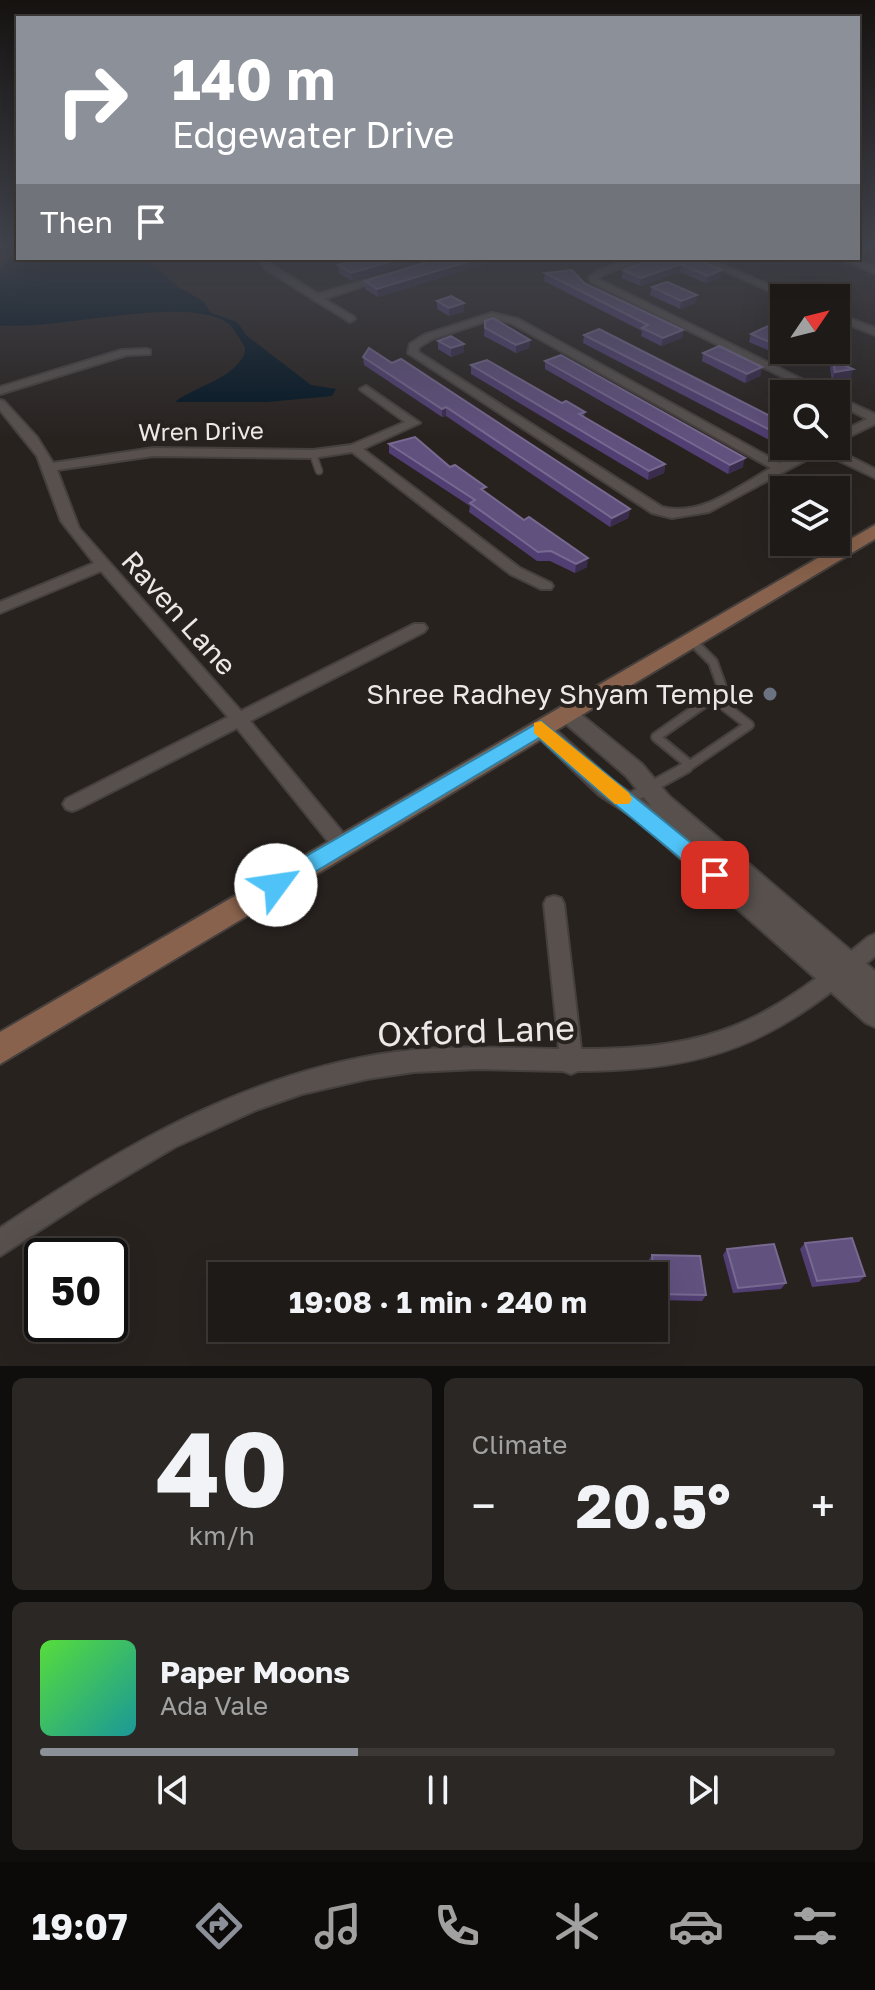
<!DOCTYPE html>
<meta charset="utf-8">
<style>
body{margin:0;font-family:"Golos Text",sans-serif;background:#2b2724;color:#f1f3f6;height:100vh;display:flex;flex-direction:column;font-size:30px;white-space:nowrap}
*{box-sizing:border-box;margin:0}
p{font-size:26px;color:#a1a1a1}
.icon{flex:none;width:44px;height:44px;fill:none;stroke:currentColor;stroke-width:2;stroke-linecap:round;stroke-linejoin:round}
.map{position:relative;height:1366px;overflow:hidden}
.drawer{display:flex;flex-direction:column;gap:12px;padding:12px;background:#100e0d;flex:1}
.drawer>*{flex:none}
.guide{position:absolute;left:16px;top:16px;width:844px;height:244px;border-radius:0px;box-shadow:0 8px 32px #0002,0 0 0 2px #3c3836;background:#8c9099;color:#fff;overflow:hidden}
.needle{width:52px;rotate:55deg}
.fabs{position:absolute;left:770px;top:284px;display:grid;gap:16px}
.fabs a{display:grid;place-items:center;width:80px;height:80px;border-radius:0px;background:#1e1a17;box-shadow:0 8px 32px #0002,0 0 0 2px #3c3836;font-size:40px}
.speed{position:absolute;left:24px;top:1238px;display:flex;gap:16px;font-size:40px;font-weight:700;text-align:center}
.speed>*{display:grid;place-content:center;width:104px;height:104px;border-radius:50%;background:#1e1a17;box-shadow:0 8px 32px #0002,0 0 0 2px #3c3836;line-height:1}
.speed .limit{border:4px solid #111;border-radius:12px;background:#fff;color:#111}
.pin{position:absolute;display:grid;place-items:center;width:68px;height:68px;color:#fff;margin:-34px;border-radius:16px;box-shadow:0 4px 12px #0006}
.me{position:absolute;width:88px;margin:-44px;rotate:59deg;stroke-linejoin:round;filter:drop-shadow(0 0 6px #0008)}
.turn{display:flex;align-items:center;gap:28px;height:168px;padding:0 24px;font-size:36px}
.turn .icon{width:104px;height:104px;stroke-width:2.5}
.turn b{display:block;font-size:56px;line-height:68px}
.then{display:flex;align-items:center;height:76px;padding:0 24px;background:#0003;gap:16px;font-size:30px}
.big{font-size:60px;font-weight:700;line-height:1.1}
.drawer .widget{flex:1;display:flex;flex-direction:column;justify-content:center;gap:12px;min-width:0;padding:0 28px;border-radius:12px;background:#2b2724}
.drawer .dial{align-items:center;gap:0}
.dial b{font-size:104px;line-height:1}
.song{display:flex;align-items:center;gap:24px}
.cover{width:96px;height:96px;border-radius:12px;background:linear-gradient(135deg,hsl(110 70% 55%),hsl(180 70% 35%))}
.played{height:8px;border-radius:4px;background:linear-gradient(90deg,#8c9099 40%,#3c3836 40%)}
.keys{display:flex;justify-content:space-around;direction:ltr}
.heat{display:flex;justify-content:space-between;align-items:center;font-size:44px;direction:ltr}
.drawer .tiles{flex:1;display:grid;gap:12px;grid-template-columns:1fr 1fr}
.widget:last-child{grid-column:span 2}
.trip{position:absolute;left:208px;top:1262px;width:460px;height:80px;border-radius:0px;background:#1e1a17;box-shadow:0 8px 32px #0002,0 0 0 2px #3c3836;font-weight:700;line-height:80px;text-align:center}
.tab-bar{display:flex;height:128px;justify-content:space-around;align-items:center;background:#0c0a09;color:#a1a1a1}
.tab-bar .icon{width:56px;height:56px}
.tab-bar .current{color:#8c9099}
.tab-bar b{font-size:36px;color:#f1f3f6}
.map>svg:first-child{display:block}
</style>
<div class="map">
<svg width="875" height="1366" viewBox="0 0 875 1366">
<rect width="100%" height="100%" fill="#28221f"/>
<path fill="#021623" d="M18,249V258H144L180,288L203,301L211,313L237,322L247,336L311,385L336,389L332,396L267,402H175C196,386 226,381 241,360C248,350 245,347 240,339C236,334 234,328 229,324C187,293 56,332 0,325V270Z"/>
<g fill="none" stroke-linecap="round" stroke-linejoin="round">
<g stroke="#45403e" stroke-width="9">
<polyline id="service-far2" points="313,454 319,471"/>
</g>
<g stroke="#45403e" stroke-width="12">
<g id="service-far1">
<polyline points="690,765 749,725 715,699"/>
<polyline points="684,769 690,765 656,737 723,690 713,662 691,640"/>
</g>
</g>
<g stroke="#45403e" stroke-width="14">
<polyline id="service" points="629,799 687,767"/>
</g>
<g stroke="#45403e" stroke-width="4">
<g id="minor">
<polygon points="873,247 872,249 858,254 858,248"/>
<polygon points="258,258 268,258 272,265 318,294 383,275 388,278 324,299 354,317 355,319 350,322 265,269"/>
<polygon points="633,258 647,258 603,275 599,278 600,280 832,394 817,394 591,282 589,277 597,271"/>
<polygon points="695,258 708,258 799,298 786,298"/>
<polygon points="839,258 852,258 875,267 875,273"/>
<path d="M492,313L518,319L780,463L814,446H829L875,469V478L821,452L709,512L672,518L652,513L408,353L410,344L424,335ZM493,319L511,323L771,468C738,486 702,517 662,507L418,352L419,347L432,339Z"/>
<polygon points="836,313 875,328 875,335 836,320"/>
<polygon points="146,349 150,350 150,354 127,355 0,394 0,387 122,350"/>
<polygon points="366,386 420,423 363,449 520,568 551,583 553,586 551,589 541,589 510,574 352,452 313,458 153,456 57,470 79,528 241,711 414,624 424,624 427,628 424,632 250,721 349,840 351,845 349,850 342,853 335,850 237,728 78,809 72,811 66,809 63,804 66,799 228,717 101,571 0,613 0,602 94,563 61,521 37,456 0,410 0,400 4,401 37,437 53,463 153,448 313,450 351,445 405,422 362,391 360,389"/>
<polygon points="836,396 875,414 875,424 836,443 836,434 867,419 836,403"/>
<path d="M554,896L561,898L564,904L581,1049C716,1049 766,1022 868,937L875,934V956C774,1043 713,1070 578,1071L571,1074L563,1071L478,1069L414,1072L367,1079L302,1094L256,1110L175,1147L91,1197L0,1256V1228C121,1147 248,1072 395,1052C449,1045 504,1048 559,1049L544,904L547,898Z"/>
</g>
</g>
<g stroke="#45403e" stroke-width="4">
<polygon id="tertiary" points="566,705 573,708 642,764 669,796 875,971 875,1027 866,1023 636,819 599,795 534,733 531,728 534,723 548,723 615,783 651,806 626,776 559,718 556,713 559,708"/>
</g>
<g stroke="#45403e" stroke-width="4">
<polygon id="secondary" points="875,525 875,539 0,1064 0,1032"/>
</g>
<use href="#service-far2" stroke="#57504d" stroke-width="6"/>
<use href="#service-far1" stroke="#57504d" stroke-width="8"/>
<use href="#service" stroke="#57504d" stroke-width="10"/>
<use href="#minor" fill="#57504d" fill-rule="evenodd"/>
<use href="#tertiary" fill="#57504d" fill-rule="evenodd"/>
<use href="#secondary" fill="#88624c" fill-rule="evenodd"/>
</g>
<g fill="#513f73">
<polygon points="364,258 352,281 339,273 338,265"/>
<polygon points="440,258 505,258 378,297 365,289 365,281"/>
<polygon points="656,258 707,258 708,259 707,264 722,270 720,278 706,283 680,272 640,286 622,278 623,270"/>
<polygon points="712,258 740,258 727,263"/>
<polygon points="545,273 584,283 683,330 682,338 661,346 641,336 642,331 544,281"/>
<polygon points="652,287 697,295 695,303 680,309 650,295"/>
<polygon points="437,301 464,312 449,316 437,309"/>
<polygon points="485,321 530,340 529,348 516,353 484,336"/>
<polygon points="784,333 770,351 749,342 751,334"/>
<polygon points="584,335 784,423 777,444 583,343"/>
<polygon points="438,341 464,352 451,357 438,349"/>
<polygon points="703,353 762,367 760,376 745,383 702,361"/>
<polygon points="363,357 630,509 628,518 610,527 446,416 442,417 364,365"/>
<polygon points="833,360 851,378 832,381 830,368"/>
<polygon points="545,361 743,467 728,474 545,369"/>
<polygon points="471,365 585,412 584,417 665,464 664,473 648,480 471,374"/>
<polygon points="389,444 450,467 587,567 575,573 550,561 537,561 469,512 470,506 389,453"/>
<polygon points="805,1243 865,1276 859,1282 812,1287 800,1249"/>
<polygon points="727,1249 786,1283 781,1289 733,1293 723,1255"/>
<polygon points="652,1255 706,1295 702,1301 654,1300 654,1276 650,1276 648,1261"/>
</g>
<g fill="#392c4c">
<polygon points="403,258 429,258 352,281 351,273"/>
<polygon points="480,258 505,258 378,297 377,289"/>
<polygon points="728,258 740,258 727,263"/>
<polygon points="681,264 680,272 640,286 641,278"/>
<polygon points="722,270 720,278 706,283 707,276"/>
<polygon points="697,295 695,303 680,309 681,301"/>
<polygon points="464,303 464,312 449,316 449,308"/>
<polygon points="683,330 682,338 661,346 663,338"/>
<polygon points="784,338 784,345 770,351 772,343"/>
<polygon points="530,340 529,348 516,353 516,345"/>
<polygon points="464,344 464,352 451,357 451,348"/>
<polygon points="762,367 760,376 745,383 747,374"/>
<polygon points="853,369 851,378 832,381 835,372"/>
<polygon points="446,407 446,416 442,417 442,409"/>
<polygon points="784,433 784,441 777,444 780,435"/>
<polygon points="745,458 743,467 728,474 730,465"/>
<polygon points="665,464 664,473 648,480 649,471"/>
<polygon points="630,509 628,518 610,527 612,518"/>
<polygon points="588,558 587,567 575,573 576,564"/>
</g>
<g fill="#61517f" stroke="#776990" stroke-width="2">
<polygon points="364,258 403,258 351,273 338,265"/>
<polygon points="440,258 480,258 377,289 365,281"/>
<polygon points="656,258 693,258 722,270 707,276 681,264 641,278 623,270"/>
<polygon points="572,270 584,283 683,330 663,338 642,328 648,325 545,273"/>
<polygon points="667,282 697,295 681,301 652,287"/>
<polygon points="451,296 464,303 449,308 437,301"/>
<polygon points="493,318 530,340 516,345 485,328 485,321"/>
<polygon points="768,326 784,333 784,338 772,343 751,334"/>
<polygon points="599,329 784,423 784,433 780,435 584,335"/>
<polygon points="451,336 464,344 451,348 438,341"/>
<polygon points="719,346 762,367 747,374 703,353"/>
<polygon points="369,348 392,363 401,359 630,509 612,518 446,407 442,409 363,357"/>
<polygon points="561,355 745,458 730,465 545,361"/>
<polygon points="487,360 562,403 566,401 585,412 579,414 665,464 649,471 471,365"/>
<polygon points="833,360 853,369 835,372"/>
<polygon points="415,437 450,467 455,465 486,487 481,489 524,520 529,517 588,558 576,564 551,551 538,552 470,503 475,500 389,444"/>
<polygon points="852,1238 865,1276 817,1281 805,1243"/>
<polygon points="774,1244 786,1283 738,1288 727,1249"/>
<polygon points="652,1255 700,1256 706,1295 656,1294"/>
</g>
<linearGradient id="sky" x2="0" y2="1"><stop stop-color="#161311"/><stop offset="0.56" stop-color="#42444d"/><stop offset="1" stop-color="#42444d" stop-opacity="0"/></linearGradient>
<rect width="875" height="438" fill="url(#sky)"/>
<path fill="#4fc3f7" stroke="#337fa1" stroke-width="2" d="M541,721L723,869L726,875L723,882H708C652,833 593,789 539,738L283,891H268L265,885L268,878Z"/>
<polygon fill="#f59e0b" points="541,721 629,793 632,799 629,804 615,804 534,733 534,723"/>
<circle fill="#6b7280" stroke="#28221f" stroke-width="3" cx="770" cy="694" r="8"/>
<g text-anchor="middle" stroke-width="8" stroke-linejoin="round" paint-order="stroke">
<g font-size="24" fill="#ece8e7" stroke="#28221f">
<text transform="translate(201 432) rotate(-1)" y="8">Wren Drive</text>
</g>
<g font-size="28" fill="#ece8e7" stroke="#28221f">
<text transform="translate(179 613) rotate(48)" y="10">Raven Lane</text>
</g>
<g font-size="28" fill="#ece8e7" stroke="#28221f" text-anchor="end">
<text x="754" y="704">Shree Radhey Shyam Temple</text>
</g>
<g font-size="34" fill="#ece8e7" stroke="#28221f">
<text transform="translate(476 1031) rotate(-2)" y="12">Oxford Lane</text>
</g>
</g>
</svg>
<div class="fabs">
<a><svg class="needle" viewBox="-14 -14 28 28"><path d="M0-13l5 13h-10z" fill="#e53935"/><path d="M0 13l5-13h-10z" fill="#a1a1a1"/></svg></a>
<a><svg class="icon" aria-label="search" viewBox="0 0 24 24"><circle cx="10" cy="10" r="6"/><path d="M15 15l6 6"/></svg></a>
<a><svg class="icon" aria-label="layers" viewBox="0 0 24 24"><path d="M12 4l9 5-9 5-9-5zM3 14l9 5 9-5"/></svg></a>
</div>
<div class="speed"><div class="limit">50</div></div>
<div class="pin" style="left:715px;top:875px;background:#d93025"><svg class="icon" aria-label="arrive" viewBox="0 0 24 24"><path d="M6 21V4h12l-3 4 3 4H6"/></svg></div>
<svg class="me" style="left:276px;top:885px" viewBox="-20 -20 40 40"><circle r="19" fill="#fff"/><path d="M0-13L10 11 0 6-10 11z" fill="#4fc3f7"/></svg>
<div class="trip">19:08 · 1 min · 240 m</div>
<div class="guide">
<div class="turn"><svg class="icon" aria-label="right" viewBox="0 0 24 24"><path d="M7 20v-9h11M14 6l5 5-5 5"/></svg><div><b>140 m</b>Edgewater Drive</div></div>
<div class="then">Then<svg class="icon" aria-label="arrive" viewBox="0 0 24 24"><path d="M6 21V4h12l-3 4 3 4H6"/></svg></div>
</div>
</div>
<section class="drawer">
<div class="tiles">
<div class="widget dial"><b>40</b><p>km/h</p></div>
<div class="widget"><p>Climate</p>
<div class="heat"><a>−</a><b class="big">20.5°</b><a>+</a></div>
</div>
<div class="widget">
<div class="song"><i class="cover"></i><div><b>Paper Moons</b><p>Ada Vale</p></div></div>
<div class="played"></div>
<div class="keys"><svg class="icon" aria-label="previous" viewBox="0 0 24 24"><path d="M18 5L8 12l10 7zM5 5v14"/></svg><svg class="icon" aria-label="pause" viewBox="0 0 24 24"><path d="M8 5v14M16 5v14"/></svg><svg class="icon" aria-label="next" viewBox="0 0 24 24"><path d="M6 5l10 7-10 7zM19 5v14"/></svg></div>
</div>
</div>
</section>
<nav class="tab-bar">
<b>19:07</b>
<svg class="icon current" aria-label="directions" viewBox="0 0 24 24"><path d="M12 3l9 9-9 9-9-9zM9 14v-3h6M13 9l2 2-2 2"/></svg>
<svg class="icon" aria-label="music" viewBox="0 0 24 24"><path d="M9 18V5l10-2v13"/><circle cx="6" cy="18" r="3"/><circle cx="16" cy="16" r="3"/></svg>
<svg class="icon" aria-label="phone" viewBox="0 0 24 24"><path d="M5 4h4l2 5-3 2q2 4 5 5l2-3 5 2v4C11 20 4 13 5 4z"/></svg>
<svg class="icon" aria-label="climate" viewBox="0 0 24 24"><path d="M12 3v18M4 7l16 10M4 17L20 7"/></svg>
<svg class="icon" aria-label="car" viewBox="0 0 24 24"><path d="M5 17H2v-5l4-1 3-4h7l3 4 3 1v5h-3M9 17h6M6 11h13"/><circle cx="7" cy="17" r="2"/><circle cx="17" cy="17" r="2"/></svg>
<svg class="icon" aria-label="filters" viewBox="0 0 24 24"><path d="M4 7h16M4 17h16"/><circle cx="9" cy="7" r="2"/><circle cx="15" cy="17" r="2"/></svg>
</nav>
